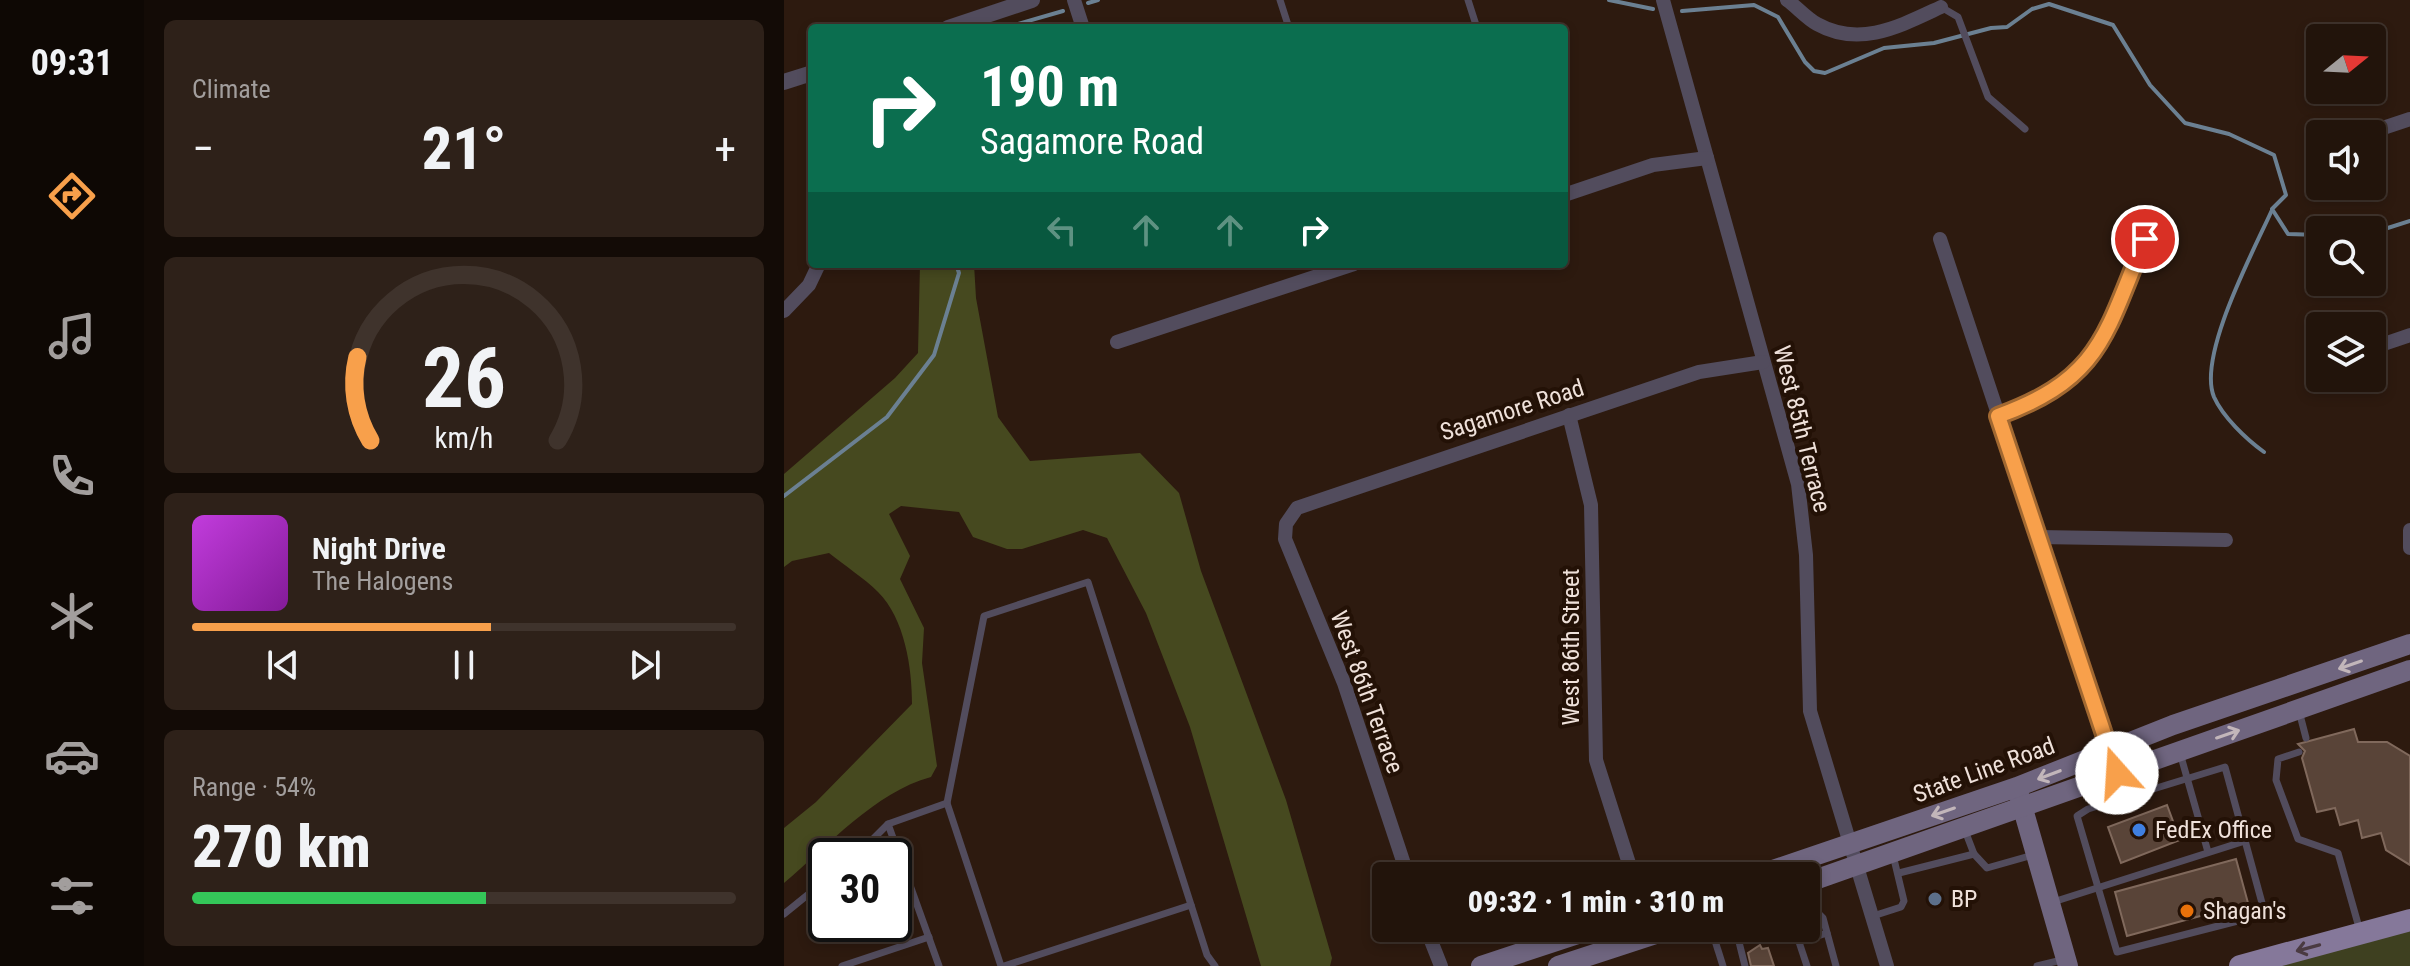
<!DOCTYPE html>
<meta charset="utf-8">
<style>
body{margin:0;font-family:"Roboto Condensed",sans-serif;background:#2e2119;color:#f1f3f6;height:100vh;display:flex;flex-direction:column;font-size:30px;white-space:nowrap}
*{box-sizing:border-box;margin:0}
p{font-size:26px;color:#a29e9d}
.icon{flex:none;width:44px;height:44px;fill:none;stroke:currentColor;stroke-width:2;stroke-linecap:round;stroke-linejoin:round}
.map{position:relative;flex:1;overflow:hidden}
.details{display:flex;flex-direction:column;gap:20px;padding:20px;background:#130b06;width:640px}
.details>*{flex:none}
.banner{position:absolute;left:24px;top:24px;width:760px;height:244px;border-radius:8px;box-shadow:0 4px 12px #0003,0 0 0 2px #3f332c;background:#0b6e4f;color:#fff;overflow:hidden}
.needle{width:52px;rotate:72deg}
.buttons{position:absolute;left:1522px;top:24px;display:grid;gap:16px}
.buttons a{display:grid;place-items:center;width:80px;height:80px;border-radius:8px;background:#22140b;box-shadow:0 4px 12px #0003,0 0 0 2px #3f332c;font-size:40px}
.speed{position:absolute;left:24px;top:838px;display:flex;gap:16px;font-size:40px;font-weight:700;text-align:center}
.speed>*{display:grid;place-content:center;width:104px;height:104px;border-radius:50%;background:#22140b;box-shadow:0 4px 12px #0003,0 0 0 2px #3f332c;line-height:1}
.speed .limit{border:4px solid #111;border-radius:12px;background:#fff;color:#111}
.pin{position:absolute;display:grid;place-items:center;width:68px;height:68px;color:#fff;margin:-34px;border:4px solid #fff;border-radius:50%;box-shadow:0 2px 8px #0007}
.me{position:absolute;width:88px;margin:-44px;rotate:341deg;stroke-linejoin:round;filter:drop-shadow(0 0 6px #0008)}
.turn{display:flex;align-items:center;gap:28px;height:168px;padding:0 40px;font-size:36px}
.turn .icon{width:104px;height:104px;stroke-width:2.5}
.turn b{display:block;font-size:56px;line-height:68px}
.lanes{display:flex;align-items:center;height:76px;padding:0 40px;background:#0003;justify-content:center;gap:40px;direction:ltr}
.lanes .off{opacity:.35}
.big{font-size:60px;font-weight:800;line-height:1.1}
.details .card{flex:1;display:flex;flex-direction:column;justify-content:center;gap:12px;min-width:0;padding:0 28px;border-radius:12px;background:#2e2119}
.details .dial{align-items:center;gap:0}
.dial svg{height:208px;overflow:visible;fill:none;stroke:#3f332c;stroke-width:7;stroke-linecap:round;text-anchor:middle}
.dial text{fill:#f1f3f6;stroke:none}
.song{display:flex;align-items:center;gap:24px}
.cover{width:96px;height:96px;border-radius:12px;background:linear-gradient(135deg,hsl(290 70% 55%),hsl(290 70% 35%))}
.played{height:8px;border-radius:4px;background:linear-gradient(90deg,#f8a04b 55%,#3f332c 55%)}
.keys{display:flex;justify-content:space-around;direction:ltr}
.heat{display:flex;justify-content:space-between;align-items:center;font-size:44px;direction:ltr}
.charge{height:12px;border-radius:6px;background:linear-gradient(90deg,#34c759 54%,#3f332c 0)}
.trip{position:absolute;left:588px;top:862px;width:448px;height:80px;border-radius:8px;background:#22140b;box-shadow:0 4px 12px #0003,0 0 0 2px #3f332c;font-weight:800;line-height:80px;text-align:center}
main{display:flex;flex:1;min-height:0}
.tab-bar{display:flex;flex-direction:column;width:144px;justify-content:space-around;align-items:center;background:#0e0804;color:#a29e9d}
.tab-bar .icon{width:56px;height:56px}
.tab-bar .on{color:#f8a04b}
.tab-bar b{font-size:36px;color:#f1f3f6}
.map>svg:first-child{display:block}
</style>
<main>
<nav class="tab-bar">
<b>09:31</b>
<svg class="icon on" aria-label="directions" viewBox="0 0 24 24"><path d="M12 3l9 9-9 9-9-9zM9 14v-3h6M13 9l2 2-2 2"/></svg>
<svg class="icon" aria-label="music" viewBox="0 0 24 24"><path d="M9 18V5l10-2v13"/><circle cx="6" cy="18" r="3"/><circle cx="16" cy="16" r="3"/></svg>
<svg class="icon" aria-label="phone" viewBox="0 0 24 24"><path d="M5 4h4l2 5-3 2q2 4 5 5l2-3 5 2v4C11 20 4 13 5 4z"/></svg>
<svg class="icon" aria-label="climate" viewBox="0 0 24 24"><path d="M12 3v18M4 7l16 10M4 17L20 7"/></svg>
<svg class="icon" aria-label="car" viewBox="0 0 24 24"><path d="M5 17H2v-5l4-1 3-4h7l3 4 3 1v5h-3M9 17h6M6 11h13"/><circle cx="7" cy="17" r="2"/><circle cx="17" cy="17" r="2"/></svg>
<svg class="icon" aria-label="filters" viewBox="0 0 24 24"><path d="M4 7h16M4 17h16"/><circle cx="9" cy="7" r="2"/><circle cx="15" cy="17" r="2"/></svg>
</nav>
<section class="details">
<div class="card"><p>Climate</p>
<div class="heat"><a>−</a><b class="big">21°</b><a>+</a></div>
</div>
<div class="card dial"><svg viewBox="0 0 100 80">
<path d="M14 69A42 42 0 1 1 86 69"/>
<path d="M14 69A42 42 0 0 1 9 37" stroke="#f8a04b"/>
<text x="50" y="56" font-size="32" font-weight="700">26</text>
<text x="50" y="72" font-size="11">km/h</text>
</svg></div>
<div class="card">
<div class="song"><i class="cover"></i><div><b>Night Drive</b><p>The Halogens</p></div></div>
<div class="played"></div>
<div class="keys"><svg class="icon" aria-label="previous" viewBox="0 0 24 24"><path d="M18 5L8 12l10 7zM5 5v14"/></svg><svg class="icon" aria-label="pause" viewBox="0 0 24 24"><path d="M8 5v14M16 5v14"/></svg><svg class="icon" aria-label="next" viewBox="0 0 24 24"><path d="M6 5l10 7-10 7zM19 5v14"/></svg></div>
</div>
<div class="card"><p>Range · 54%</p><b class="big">270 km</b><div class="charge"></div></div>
</section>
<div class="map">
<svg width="1626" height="966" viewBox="0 0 1626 966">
<rect width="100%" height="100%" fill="#2d1a0f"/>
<polygon fill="#3e4020" points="1626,928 1626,966 1493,966"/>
<path fill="#46491f" d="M136,264H190L192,298L214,417L246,461L356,453L395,493L417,571L502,800L548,958L546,966H477L406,727L362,613L323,538L299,530L238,549H223L189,537L175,512L117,506L105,514L126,556L116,579L140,628L138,663L153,766L147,777C91,792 44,846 0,883V828L32,802L128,704C128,668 121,619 94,592C80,578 61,566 45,553L8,561L0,567V474L111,378L134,353Z"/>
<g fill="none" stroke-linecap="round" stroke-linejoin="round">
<g stroke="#6b8092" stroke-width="4">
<polyline points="825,0 869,9"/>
<polyline points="304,3 314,0"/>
<polyline points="898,11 970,5 994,17 1021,62 1030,71 1041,73 1100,48 1150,43 1207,28 1223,27 1248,9 1265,4 1329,25 1366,85 1401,123 1445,134 1490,155 1502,195 1488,209 1504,234 1536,235"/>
<polyline points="220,28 279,11"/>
<polyline points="1588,233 1626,221"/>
<path d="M1480,452C1462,439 1439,417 1430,397C1413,356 1470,250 1488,210"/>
<polyline points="0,496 103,417 150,355 175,273 172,264"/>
</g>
</g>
<g fill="#594438" stroke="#80695c" stroke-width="2">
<polygon points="1570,729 1574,742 1603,742 1626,756 1626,865 1602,850 1597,833 1578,838 1574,820 1556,825 1551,808 1533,812 1518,758 1521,751 1514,744"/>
<polygon points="1383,805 1396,840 1337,863 1324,827"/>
<polygon points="1452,859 1464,903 1343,936 1331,892"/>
<polygon points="976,945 978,949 984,948 990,966 967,966 964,953"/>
</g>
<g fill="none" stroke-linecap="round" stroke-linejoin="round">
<g stroke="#524c5d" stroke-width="7">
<polyline points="496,0 505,28"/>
<polyline points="684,0 693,28"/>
<polyline points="1157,7 1174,17 1204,97 1241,129"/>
<polyline points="1515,711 1522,738"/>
<polyline points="1515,752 1494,759 1492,780 1514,839 1554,853 1576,931"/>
<polyline points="1396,753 1424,852"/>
<polygon points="1441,767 1481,914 1333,952 1293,816 1304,809"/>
<polyline points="163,803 217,966"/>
<polyline points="104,824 155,966"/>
<polyline points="1190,854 1203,868 1249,855"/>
<polyline points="72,856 104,824 163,803 200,616 304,582 423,955 431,966"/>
<polyline points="1115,873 1190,854 1180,828"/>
<polyline points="1269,902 1461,841"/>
<polyline points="1022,913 1035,914 1039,918 1052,966"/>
<polyline points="0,914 42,880"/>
<polyline points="1089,916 1117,907 1120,901 1109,855"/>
<polyline points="927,928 939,966"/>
<polyline points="58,966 145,937"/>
<polyline points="220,966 407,905"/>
<polyline points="961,966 955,942 963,932 976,928"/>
<polyline points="1023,966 1015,942 1043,933"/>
<polyline points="1253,966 1282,959"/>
</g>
<g stroke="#524c5d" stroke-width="14">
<polyline points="290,0 299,28"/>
<polyline points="879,0 1014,484 1022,555 1026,711 1103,966"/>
<path d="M1003,0C1013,7 1022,18 1033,24C1076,48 1116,26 1157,7"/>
<polyline points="1599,128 1626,119"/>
<polyline points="780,195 869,165 923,158"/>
<polyline points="1156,239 1333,773"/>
<polyline points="0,311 25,285 35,264"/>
<polyline points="333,342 570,264"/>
<polyline points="1588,348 1626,335"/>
<polyline points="785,415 807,505 812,760 849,876"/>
<path d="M1214,416C1327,374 1323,320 1369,222"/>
<polyline points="1626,530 1626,548"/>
<polyline points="1254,537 1442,540"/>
<polyline points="624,876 560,683 501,539 502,524 513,508 915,372 979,362"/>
<polyline points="642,928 657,966"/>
</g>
<g stroke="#524c5d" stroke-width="16">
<polyline points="164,28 248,0"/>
<polyline points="0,82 28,73"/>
</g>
<g stroke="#6f657f" stroke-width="20">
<polyline points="1235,795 1284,966"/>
<polyline points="971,876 1233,787 1389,725 1626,644"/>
<polyline points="1022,883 1626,670"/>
<polyline points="697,966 812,928"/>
<polyline points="774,966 890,928"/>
</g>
<polyline stroke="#85789a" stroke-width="22" points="1456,966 1626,920"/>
</g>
<defs><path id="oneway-shaft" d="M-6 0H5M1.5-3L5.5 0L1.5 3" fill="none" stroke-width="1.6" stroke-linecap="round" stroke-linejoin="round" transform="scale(2)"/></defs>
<g stroke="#c2b6ba">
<use href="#oneway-shaft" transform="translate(1566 665) rotate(161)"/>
<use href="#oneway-shaft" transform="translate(1444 734) rotate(-19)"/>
<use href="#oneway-shaft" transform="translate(1265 775) rotate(159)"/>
<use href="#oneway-shaft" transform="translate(1159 812) rotate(161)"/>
</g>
<use stroke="#4a3a41" href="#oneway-shaft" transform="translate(1524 948) rotate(165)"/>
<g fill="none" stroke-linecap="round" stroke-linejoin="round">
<g stroke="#a16831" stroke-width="20">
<path id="route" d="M1333,773L1214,416C1318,378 1321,334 1361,239"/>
</g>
<use href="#route" stroke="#f8a04b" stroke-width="14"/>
</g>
<circle fill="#3f7fe0" stroke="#231106" stroke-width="3" cx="1355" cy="830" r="8"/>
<circle fill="#5c6f8a" stroke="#231106" stroke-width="3" cx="1151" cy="899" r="8"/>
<circle fill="#e8710a" stroke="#231106" stroke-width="3" cx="1403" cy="911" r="8"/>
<g text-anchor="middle" stroke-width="8" stroke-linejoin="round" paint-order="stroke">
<g font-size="24" fill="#efe1da" stroke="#231106">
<text transform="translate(728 410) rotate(-18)" y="8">Sagamore Road</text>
<text transform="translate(1018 429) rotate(76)" y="8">West 85th Terrace</text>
<text transform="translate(787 647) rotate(-90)" y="8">West 86th Street</text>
<text transform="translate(583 692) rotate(70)" y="8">West 86th Terrace</text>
<text transform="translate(1200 770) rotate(-20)" y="8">State Line Road</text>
</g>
<g font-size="24" fill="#efe1da" stroke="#231106" text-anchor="start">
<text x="1371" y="838">FedEx Office</text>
<text x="1167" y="907">BP</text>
<text x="1419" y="919">Shagan's</text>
</g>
</g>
</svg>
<div class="buttons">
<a><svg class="needle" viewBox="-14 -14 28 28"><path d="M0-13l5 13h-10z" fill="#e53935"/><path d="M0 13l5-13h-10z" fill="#a29e9d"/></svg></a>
<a><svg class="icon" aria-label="sound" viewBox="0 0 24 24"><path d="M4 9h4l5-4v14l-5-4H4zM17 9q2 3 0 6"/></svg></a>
<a><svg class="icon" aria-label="search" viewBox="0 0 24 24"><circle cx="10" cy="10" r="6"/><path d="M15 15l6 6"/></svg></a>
<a><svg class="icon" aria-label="layers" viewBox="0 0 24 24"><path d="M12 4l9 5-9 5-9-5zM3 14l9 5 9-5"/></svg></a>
</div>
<div class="speed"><div class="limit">30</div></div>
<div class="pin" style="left:1361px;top:239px;background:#d93025"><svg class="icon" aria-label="arrive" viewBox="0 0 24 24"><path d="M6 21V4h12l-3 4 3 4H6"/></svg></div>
<svg class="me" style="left:1333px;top:773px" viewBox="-20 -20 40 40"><circle r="19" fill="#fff"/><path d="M0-13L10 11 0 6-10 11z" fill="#f8a04b"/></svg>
<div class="trip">09:32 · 1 min · 310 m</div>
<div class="banner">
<div class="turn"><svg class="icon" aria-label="right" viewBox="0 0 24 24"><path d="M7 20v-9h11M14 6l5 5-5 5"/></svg><div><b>190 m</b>Sagamore Road</div></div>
<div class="lanes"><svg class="icon off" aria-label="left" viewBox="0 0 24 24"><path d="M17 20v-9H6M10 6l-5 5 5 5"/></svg><svg class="icon off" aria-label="ahead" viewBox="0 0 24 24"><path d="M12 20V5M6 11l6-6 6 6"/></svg><svg class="icon off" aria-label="ahead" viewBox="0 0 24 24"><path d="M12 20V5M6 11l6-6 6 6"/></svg><svg class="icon" aria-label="right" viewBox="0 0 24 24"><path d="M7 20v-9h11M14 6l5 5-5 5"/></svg></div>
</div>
</div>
</main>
